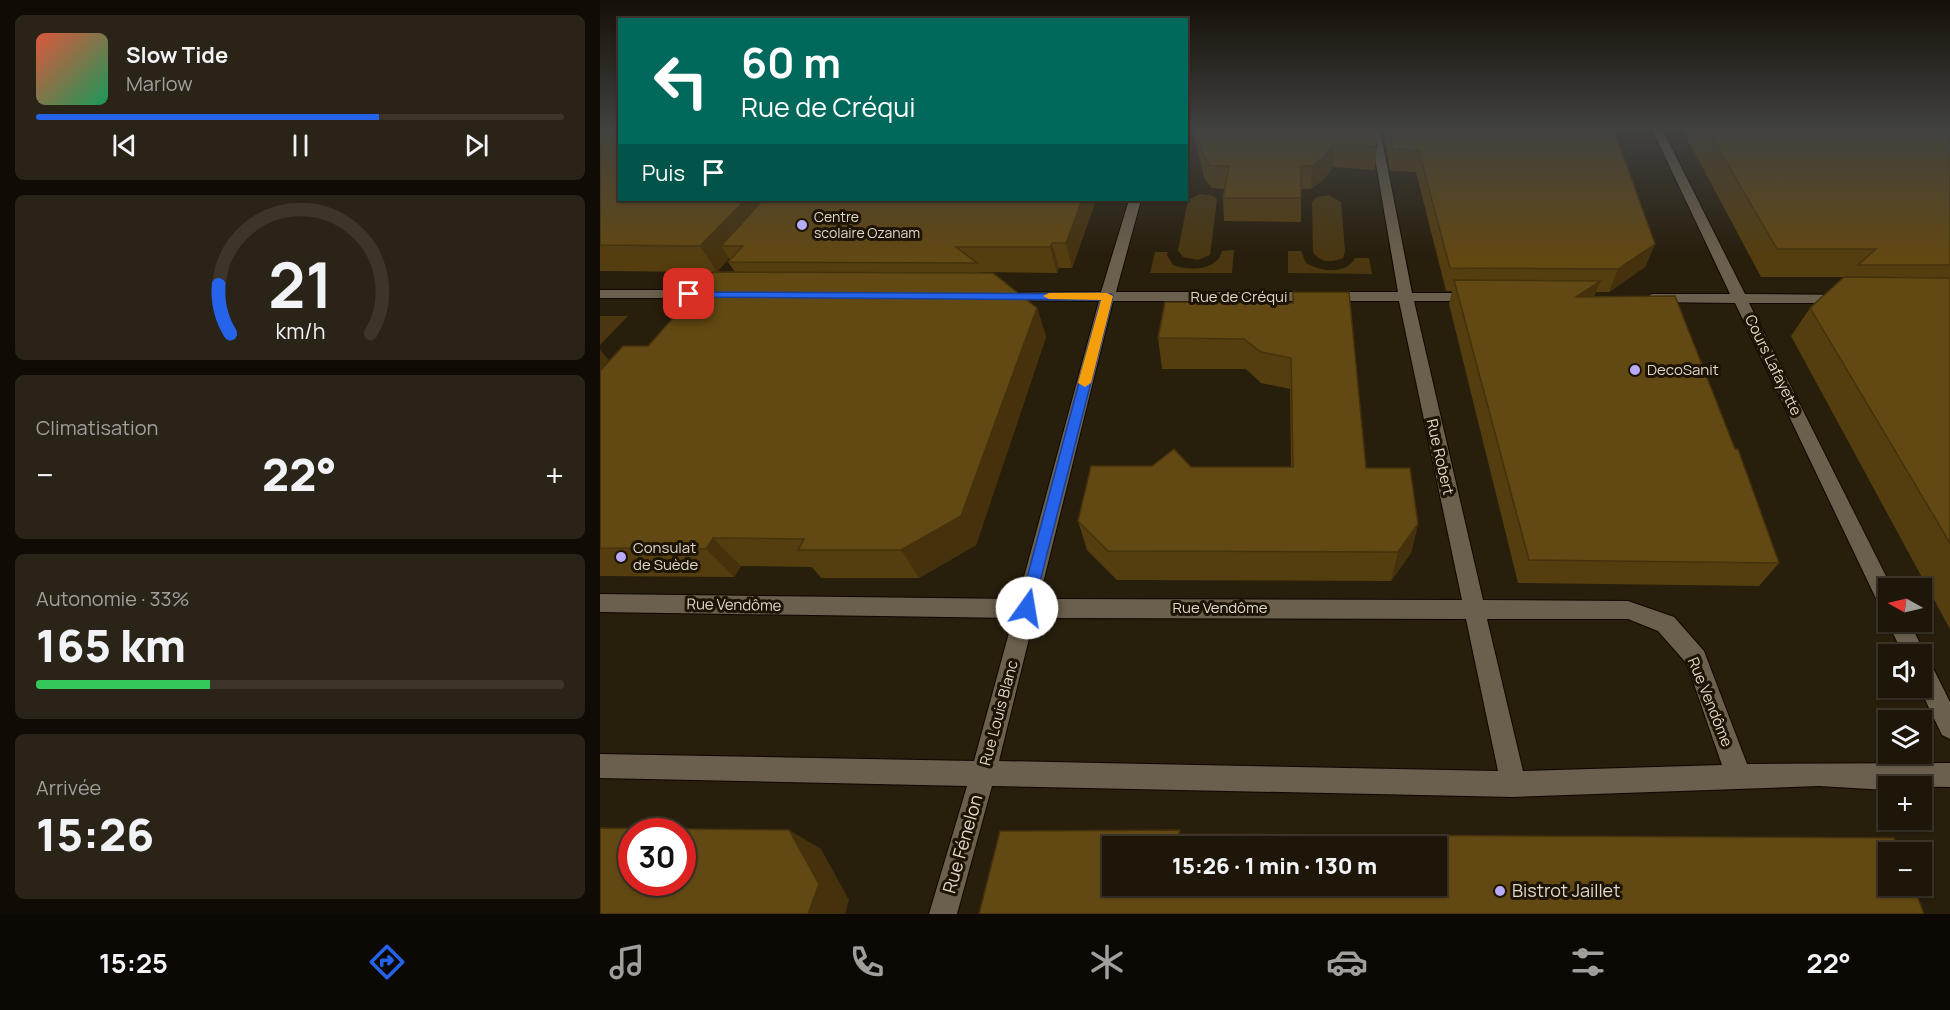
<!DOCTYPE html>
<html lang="fr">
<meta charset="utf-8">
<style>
body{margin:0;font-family:Manrope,sans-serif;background:#2a2317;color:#f1f3f6;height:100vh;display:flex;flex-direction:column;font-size:22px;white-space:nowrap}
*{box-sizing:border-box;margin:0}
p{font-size:20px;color:#a09f9c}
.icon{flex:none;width:33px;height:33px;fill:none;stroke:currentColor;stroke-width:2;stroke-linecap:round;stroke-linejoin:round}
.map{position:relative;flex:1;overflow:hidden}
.side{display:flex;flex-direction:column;gap:15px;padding:15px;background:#100c05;width:600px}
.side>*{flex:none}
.guide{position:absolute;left:18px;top:18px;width:570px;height:183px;border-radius:0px;box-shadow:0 2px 4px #0004,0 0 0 2px #3b352a;background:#00695c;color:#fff;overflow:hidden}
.needle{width:39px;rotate:278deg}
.buttons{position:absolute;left:1278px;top:578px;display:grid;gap:12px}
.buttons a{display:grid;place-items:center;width:54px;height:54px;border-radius:0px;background:#1d1609;box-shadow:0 2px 4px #0004,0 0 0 2px #3b352a;font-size:30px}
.speed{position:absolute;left:18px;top:818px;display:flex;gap:12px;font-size:30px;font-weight:700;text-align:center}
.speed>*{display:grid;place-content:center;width:78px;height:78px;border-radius:50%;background:#1d1609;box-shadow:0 2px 4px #0004,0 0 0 2px #3b352a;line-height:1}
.speed .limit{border:9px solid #d22;background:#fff;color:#111}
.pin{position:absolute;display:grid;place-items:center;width:51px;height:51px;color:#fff;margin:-26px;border-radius:12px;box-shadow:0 3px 9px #0006}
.me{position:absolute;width:66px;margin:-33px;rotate:13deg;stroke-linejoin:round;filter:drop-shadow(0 0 4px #0008)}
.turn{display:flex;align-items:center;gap:21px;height:126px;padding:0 24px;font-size:27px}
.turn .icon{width:78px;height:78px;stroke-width:2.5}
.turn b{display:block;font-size:42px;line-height:51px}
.then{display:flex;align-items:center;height:57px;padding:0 24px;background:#0003;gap:12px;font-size:22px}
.big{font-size:45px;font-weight:800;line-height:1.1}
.side .tile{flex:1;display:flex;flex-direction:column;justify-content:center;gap:9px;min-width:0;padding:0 21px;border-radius:9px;background:#2a2317}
.side .dial{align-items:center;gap:0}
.dial svg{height:156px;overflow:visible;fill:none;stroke:#3b352a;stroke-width:7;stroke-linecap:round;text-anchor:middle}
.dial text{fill:#f1f3f6;stroke:none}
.song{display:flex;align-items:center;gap:18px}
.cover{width:72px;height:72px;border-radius:9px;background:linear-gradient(135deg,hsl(10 70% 55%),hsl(150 70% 35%))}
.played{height:6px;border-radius:3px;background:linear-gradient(90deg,#2563eb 65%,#3b352a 65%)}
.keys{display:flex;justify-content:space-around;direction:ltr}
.heat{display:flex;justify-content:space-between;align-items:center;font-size:33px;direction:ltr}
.charge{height:9px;border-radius:4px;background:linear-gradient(90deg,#34c759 33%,#3b352a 0)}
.trip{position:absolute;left:502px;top:836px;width:345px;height:60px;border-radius:0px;background:#1d1609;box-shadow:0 2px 4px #0004,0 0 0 2px #3b352a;font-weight:800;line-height:60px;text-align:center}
.menu{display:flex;height:96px;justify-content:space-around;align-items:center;background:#0c0904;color:#a09f9c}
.menu .icon{width:42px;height:42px}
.menu .current{color:#2563eb}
.menu b{font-size:27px;color:#f1f3f6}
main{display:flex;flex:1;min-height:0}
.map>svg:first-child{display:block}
</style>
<main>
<section class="side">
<div class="tile">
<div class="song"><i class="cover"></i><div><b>Slow Tide</b><p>Marlow</p></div></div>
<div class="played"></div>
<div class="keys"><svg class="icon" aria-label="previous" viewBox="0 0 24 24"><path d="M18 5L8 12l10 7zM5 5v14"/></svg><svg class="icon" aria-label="pause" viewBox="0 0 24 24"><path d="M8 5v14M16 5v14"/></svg><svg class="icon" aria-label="next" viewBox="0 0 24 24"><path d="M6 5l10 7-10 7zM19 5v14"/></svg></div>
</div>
<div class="tile dial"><svg viewBox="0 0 100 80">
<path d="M14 69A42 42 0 1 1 86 69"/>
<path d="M14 69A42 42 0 0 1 8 44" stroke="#2563eb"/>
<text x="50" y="56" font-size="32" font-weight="700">21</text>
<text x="50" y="72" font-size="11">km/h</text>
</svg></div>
<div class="tile"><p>Climatisation</p>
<div class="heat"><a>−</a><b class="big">22°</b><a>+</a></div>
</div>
<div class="tile"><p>Autonomie · 33%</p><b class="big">165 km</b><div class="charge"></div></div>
<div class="tile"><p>Arrivée</p><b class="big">15:26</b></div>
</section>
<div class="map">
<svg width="1350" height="914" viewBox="0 0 1350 914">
<rect width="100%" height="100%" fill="#271e0c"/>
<g fill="#4a3710">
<polygon points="600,194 614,196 617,200 610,255 598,260 583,257 578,250 588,200"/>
<path d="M729,195L741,202L745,251L743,258C731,263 720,263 713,252L712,202L717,197Z"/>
<path d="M634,250L632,273H550L555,252H568L567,255L573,265C589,271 617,271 622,251Z"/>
<path d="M688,251H701L706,263C721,272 746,275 755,258H769L772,274L688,273Z"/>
<polygon points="0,316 28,316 0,345"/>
</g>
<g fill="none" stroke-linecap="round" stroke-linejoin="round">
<g stroke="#0f0700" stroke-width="2">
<g id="minor">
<path d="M770,129H780L812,293H874L881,297L874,301H814L883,600L1028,601L1074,617L1104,651L1147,764L1350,763V787L1288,786L1287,790L1219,786L913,797L392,786L357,914H329L367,786L0,778V754L374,761L413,618L0,612V594L418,599L499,301L398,300L393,299L391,296L393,293L501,292L529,200H541L516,292H798ZM513,301H799L862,600L439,599ZM434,618L866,619L898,771L399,761ZM887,619H1028L1058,631L1087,664L1122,765L923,771Z"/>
<polygon points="1052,129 1062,129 1145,294 1243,295 1250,299 1243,303 1149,303 1292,588 1288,588 1288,611 1281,609 1135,303 1052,302 1045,298 1052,294 1130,294"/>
<polygon points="0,290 118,290 125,294 118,298 0,298"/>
<polygon points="1288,618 1288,621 1309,621 1325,654 1323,659 1330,662 1350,702 1350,739 1342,735 1319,687 1322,687 1322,654 1303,654 1287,621"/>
</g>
</g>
<use href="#minor" fill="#6b604d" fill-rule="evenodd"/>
</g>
<g fill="#543e0f">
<polygon points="0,129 20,200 496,200 472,268 459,268 457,273 380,272 437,308 446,337 376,545 319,578 221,578 212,567 141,566 134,577 0,576 0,350 9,361 48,346 135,272 128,262 130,260 129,258 117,272 0,271"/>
<polygon points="593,129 774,129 777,147 775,170 733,167 724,179 711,189 701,189 701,222 624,221 623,198 625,189 612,188 604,178"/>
<polygon points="783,129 1012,129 1055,244 1045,267 1009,292 996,292 994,297 1179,563 1159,586 918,583 849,304 852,291 846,291 816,172 790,171"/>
<polygon points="1082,129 1350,129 1350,629 1191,336 1210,308 1250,277 1161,277"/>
<polygon points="693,303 766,468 818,524 811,553 791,581 517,580 487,550 478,521 591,467 691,467 690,389 661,383 646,369 562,369 558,338"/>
</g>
<g fill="#45320d">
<polygon points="734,144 733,167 724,179 711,189 712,166"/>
<polygon points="145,200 182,200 121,246 129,258 117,272 100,246"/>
<polygon points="482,200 496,200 472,268 466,243"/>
<polygon points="452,243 459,268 457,273 450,247"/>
<polygon points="1055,244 1045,267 1009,292 1018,269"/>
<polygon points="1000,281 991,305 976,297"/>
<polygon points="437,308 446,337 376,545 319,578 301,550"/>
<polygon points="0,350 23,376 0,403"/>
<polygon points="818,524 811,553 791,581 798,552"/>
<polygon points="113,538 141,566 134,577 106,549"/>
<polygon points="189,830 221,849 249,900 245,914 208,914"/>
</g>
<g fill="#624812" stroke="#45320d" stroke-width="1.5" fill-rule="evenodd">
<polygon points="0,129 20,129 20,200 145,200 100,246 0,245"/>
<polygon points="596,129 774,129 777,147 734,144 725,156 712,166 701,166 701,198 623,198 629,166 610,166 603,155"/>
<polygon points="789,129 1012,129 1023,155 1055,244 1018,269 850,268 819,151 793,149"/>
<polygon points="1107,129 1350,129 1350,265 1258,265 1276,249 1177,249"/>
<polygon points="163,200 482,200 466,243 452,243 450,247 356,247 377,263 128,262 143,246 121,246"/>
<polygon points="114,272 393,273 437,308 361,516 301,550 198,550 204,539 113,538 106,549 0,548 0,371 23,346 48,346"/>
<polygon points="1244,277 1350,278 1350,543 1210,308"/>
<polygon points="854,280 1000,281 976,297 1075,296 1135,449 1138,449 1179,563 929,560"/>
<polygon points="693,292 749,292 766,468 810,468 818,524 798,552 508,551 478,521 491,466 552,466 574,449 591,467 693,467 691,358 661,352 644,339 558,338 565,302 693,303"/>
<path d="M0,828L189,830L219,884L208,914H0ZM32,831H82V882H32Z"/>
<path d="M580,830L579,834L1294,838L1300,852H1288V885H1313L1324,914H379L400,831ZM513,846H837V885H513Z"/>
</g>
<linearGradient id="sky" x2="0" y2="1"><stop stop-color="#151007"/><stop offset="0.5" stop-color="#414140"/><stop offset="1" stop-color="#414140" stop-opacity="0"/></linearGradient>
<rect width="1350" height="257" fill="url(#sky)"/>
<polygon fill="#2563eb" stroke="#184099" stroke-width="1.5" points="85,292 511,294 513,296 432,613 421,613 419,608 501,300 89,297 85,296"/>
<polygon fill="#f59e0b" points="507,293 513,296 491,383 485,387 478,383 501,300 449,299 443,296 449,293"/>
<g fill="#b8abf7" stroke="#1d1404" stroke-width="2">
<circle cx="202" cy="225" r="6"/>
<circle cx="1035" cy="370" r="6"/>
<circle cx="21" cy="557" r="6"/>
<circle cx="900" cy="891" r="6"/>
</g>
<g text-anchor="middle" stroke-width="6" stroke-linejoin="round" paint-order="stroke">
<g font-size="14" fill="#ded8ce" stroke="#1d1404" text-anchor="start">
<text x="214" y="222">Centre<tspan x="214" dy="16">scolaire Ozanam</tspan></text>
</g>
<g font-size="15" fill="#ded8ce" stroke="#1d1404">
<text x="639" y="302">Rue de Créqui</text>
<text transform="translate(1173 365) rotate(64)" y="5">Cours Lafayette</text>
<text transform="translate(840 457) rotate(77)" y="5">Rue Robert</text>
<text transform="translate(134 605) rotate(1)" y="5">Rue Vendôme</text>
<text x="620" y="613">Rue Vendôme</text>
<text transform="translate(1110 702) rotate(68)" y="5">Rue Vendôme</text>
<text transform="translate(399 713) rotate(-75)" y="5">Rue Louis Blanc</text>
</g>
<g font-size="15" fill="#ded8ce" stroke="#1d1404" text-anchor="start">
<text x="1047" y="375">DecoSanit</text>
<text x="33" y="553">Consulat<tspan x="33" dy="17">de Suède</tspan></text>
</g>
<g font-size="18" fill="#ded8ce" stroke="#1d1404">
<text transform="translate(363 844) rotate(-74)" y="6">Rue Fénelon</text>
</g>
<g font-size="18" fill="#ded8ce" stroke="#1d1404" text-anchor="start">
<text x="912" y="897">Bistrot Jaillet</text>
</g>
</g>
</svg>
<div class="buttons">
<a><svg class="needle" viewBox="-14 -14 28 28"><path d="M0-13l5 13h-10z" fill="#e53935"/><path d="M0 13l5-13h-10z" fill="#a09f9c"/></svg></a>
<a><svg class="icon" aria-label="sound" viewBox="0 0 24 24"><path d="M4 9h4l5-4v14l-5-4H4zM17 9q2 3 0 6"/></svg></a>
<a><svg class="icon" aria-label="layers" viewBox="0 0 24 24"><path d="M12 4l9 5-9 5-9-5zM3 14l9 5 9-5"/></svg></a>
<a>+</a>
<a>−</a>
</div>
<div class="speed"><div class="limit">30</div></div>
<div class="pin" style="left:89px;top:294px;background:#d93025"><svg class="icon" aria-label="arrive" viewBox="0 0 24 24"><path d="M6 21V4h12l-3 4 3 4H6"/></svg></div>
<svg class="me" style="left:427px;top:608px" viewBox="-20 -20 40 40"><circle r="19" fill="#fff"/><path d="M0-13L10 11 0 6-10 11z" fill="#2563eb"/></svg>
<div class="trip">15:26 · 1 min · 130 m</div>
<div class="guide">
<div class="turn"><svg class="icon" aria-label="left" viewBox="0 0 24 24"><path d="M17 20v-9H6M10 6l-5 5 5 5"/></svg><div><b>60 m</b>Rue de Créqui</div></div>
<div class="then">Puis<svg class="icon" aria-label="arrive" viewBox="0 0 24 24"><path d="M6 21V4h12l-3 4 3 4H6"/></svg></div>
</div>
</div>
</main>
<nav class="menu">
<b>15:25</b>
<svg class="icon current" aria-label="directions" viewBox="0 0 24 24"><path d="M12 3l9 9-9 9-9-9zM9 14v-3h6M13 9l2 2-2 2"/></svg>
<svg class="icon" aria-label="music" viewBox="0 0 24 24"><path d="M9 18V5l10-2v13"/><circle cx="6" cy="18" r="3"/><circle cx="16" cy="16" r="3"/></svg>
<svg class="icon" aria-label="phone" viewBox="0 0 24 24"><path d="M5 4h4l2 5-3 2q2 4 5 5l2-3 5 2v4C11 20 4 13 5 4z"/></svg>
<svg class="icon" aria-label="climate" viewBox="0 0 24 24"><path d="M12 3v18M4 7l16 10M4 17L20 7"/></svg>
<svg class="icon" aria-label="car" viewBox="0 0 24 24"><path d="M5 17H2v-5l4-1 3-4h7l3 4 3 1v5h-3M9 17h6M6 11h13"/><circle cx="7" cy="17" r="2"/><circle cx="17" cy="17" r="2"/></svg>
<svg class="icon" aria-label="filters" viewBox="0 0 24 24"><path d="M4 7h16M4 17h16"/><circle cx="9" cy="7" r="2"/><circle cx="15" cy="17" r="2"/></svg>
<b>22°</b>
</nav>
